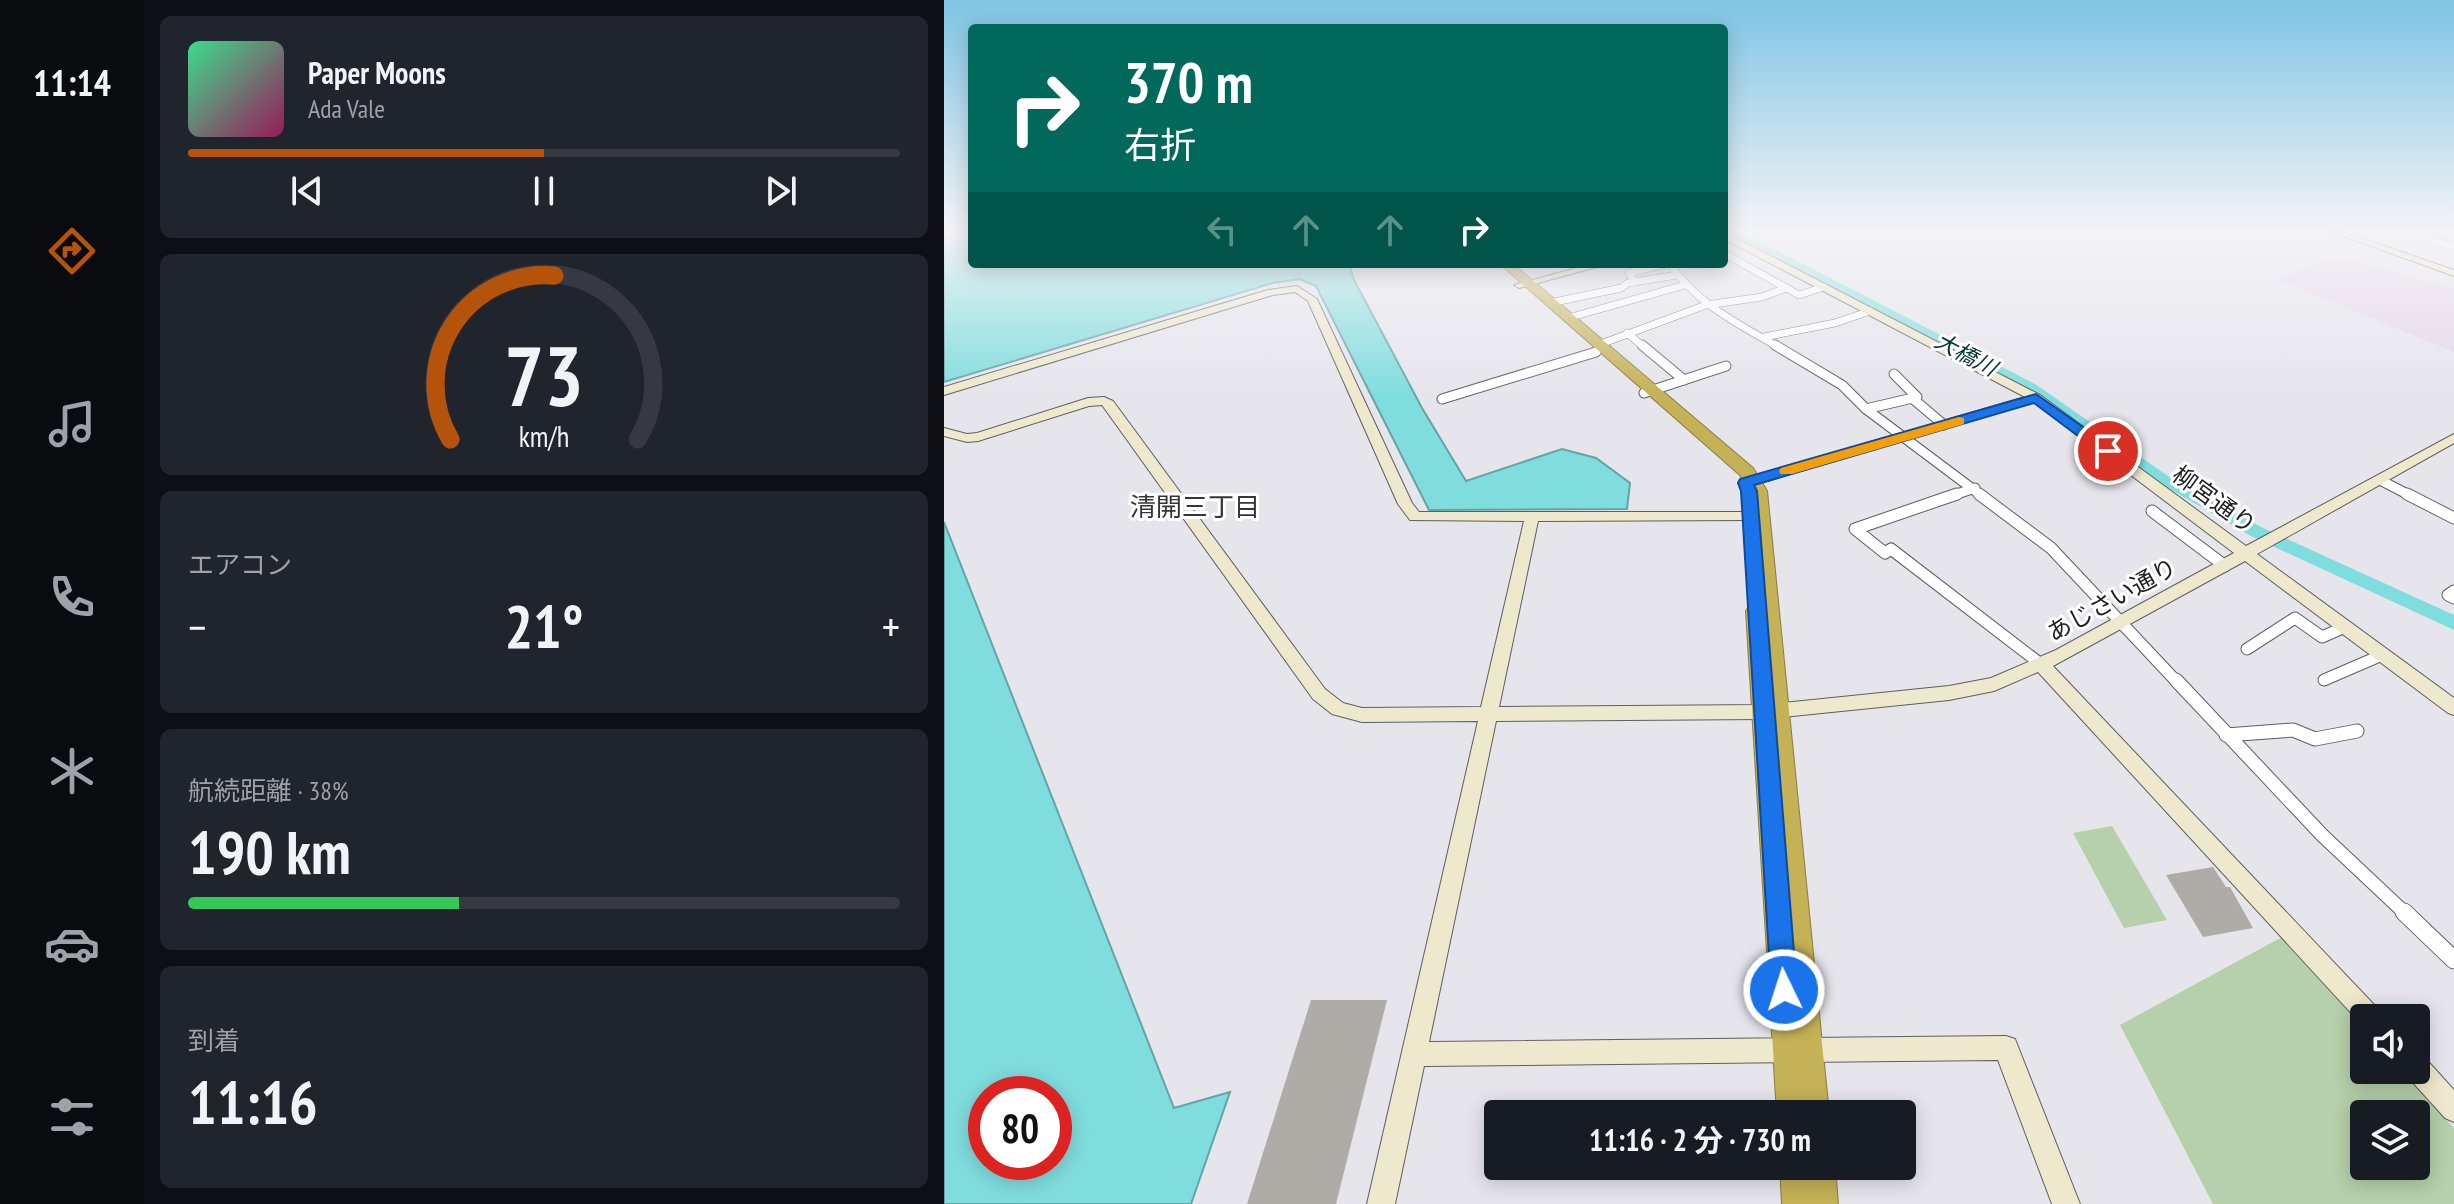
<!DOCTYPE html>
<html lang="ja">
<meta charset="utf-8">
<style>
body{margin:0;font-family:"PT Sans Narrow","Noto Sans JP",sans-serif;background:#20242c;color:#f1f3f6;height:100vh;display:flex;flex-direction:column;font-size:30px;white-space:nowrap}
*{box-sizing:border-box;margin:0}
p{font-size:26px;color:#9ea1a6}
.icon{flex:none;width:44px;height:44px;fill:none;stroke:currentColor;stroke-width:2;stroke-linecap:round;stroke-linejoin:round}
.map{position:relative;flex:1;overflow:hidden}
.drawer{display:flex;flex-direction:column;gap:16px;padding:16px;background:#0d0f14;width:800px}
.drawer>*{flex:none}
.top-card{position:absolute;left:24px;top:24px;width:760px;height:244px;border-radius:8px;box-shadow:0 4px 20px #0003;background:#00695c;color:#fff;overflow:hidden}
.buttons{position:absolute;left:1406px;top:1004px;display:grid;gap:16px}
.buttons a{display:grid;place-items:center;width:80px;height:80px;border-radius:8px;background:#171b24;box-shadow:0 4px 20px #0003;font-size:40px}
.speed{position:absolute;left:24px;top:1076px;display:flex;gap:16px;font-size:40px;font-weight:700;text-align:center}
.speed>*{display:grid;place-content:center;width:104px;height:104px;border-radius:50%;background:#171b24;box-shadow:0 4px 20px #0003;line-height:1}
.speed .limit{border:12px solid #d22;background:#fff;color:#111}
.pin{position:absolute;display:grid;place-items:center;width:68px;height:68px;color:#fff;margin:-34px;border:4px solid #fff;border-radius:50%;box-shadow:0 2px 8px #0007}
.me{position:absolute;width:88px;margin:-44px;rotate:356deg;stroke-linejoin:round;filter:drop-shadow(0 0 6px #0008)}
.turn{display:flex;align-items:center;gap:28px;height:168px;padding:0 24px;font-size:36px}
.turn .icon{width:104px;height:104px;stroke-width:2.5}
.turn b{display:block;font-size:56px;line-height:68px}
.lanes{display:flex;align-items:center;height:76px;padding:0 24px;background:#0003;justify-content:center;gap:40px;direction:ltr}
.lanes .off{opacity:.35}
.big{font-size:60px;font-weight:700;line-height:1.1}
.drawer .card{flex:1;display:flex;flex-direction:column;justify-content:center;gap:12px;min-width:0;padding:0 28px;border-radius:12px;background:#20242c}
.drawer .dial{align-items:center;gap:0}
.dial svg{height:208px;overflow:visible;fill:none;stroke:#363941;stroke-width:7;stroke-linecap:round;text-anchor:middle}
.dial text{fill:#f1f3f6;stroke:none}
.song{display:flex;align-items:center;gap:24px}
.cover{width:96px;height:96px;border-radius:12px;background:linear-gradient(135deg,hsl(150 70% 55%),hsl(330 70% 35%))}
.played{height:8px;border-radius:4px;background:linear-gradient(90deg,#b45309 50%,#363941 50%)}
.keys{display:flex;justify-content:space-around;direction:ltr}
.heat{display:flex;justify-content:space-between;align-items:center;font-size:44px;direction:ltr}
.charge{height:12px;border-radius:6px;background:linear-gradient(90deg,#34c759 38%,#363941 0)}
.trip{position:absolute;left:540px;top:1100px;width:432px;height:80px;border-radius:8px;background:#171b24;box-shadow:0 4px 20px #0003;font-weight:700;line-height:80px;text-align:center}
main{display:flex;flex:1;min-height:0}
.tabs{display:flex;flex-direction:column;width:144px;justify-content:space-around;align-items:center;background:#090b0e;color:#9ea1a6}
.tabs .icon{width:56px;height:56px}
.tabs .current{color:#b45309}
.tabs b{font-size:36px;color:#f1f3f6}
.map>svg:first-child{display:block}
</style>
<main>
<nav class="tabs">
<b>11:14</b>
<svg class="icon current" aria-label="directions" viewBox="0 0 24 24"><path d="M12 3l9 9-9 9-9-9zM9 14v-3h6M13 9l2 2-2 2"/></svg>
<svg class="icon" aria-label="music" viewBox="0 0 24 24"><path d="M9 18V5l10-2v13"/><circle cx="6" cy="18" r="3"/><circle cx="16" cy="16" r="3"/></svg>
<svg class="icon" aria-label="phone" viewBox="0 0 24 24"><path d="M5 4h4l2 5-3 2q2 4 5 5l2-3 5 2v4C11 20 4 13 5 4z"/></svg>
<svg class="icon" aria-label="climate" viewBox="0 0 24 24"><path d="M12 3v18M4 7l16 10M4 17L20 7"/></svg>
<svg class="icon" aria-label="car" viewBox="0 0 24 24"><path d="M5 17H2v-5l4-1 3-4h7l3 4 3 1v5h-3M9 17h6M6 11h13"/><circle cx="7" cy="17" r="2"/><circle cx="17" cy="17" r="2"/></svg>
<svg class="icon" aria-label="filters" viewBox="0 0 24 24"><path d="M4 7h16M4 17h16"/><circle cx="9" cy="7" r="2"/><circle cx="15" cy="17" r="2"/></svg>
</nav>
<section class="drawer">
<div class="card">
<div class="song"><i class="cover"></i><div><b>Paper Moons</b><p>Ada Vale</p></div></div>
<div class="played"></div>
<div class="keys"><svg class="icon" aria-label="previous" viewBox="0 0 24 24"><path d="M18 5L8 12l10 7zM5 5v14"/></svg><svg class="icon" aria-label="pause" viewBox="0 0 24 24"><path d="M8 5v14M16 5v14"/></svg><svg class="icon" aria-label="next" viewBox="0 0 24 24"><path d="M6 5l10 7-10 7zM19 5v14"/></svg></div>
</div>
<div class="card dial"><svg viewBox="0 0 100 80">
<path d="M14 69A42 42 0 1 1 86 69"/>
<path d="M14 69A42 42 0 0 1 54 6" stroke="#b45309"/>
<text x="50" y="56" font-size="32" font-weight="700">73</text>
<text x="50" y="72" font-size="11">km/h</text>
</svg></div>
<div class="card"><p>エアコン</p>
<div class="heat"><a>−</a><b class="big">21°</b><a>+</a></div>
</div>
<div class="card"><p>航続距離 · 38%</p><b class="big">190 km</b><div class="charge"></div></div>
<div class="card"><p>到着</p><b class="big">11:16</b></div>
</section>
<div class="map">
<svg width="1510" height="1204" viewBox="0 0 1510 1204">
<rect width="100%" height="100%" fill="#e6e5ec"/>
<polygon fill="#e6d6e8" points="1393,257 1510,288 1510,352 1332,279"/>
<g fill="#b5d0aa" fill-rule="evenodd">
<polygon points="1168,826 1223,920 1180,928 1129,833"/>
<path d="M1338,937L1420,1028V1070H1458L1510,1128V1204H1269L1176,1025ZM1420,1114H1472V1166H1420Z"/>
</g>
<g fill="#80ddde" stroke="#63a4a6" stroke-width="2" fill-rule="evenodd">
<polygon points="0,228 28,228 28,264 406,264 409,278 478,408 522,481 618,449 652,458 686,483 683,509 485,510 372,286 356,279 329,283 0,382"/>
<path d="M0,522L230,1108L286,1092L247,1204H0ZM42,1094H110V1162H42Z"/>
</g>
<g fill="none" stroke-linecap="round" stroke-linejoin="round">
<polygon fill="#80ddde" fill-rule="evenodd" points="780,228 790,228 1091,384 1224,476 1319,528 1510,615 1510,630 1307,536 1214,482 1081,390 780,230"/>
</g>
<g fill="#afaba6">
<polygon points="1269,867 1282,887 1286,887 1309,928 1259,937 1222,875"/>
<polygon points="367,1000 443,1000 392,1204 303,1204"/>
</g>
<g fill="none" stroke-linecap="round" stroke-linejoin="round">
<g stroke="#5e5e63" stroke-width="8">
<g id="street-far4">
<polyline points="1441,228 1510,246"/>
<polyline points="1485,228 1510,234"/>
<polyline points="785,256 855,295 880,287"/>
<path d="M726,264C753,304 793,323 834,347"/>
<polyline points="691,282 685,273 721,264"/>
<polyline points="606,303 677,288 684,283 733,275"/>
<polyline points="624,318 741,285"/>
<polyline points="683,333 700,347"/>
<polyline points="820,337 891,323 926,311"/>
<polyline points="654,345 762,305 818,297 842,288"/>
</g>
</g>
<g stroke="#5e5e63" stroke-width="11">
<g id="street-far3">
<polyline points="698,345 740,380"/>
<polyline points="831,345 898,385 922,409 1038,496"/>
<polyline points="700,393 782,366"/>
<polyline points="968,398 1000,425"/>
<polyline points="498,399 652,352"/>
<polyline points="922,409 973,397 950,374"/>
<polyline points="1436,480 1467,496"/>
<polyline points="1007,496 1031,488"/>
</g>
</g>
<g stroke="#5e5e63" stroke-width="13">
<g id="street-far2">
<polyline points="1013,494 911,529 941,553 947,549 1098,665"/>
<polyline points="1035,494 1107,548 1233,682"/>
<polyline points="1463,494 1510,518"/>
<polyline points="1208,511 1281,566"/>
<polyline points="1510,591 1504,595 1510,598"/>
<polyline points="1303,649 1351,618 1378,637 1401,627"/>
<polyline points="1380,680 1438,655"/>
</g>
</g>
<g stroke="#5e5e63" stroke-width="15">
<g id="street-far1">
<polyline points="1232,680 1378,835 1462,914"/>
<polyline points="1282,735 1349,730 1371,739 1413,731"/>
</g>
</g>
<g stroke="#5e5e63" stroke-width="19">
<polyline id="street" points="1460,912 1510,960"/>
</g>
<g stroke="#5e5e63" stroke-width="2">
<g id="secondary">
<polygon points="799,228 812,228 788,236 1096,395 1302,546 1510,434 1510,443 1313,554 1510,698 1510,715 1504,713 1301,561 1109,666 1435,1010 1439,1018 1420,1018 1419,1026 1094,672 1050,691 1005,700 819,719 552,721 485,1042 1062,1036 1071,1039 1136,1204 1108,1204 1054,1060 480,1066 451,1204 423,1204 534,721 418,722 388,714 369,699 158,405 145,406 34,441 23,442 0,436 0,428 23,434 33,433 144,398 160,397 169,401 381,689 399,703 418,708 537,707 580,521 466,520 454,504 364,301 351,292 329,295 0,395 0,387 324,290 353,286 373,299 468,503 475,512 811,512 813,515 811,518 806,520 594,521 555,707 819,705 1005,686 1047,678 1112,650 1290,553 1090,402 806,486 796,486 794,483 796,480 1081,397 780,239 780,232"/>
<polygon points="1377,228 1388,228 1510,270 1510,276"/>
<polygon points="647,264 664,264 575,288 570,285"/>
<polygon points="1472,1055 1481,1058 1510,1090 1510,1122 1501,1118 1463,1076 1461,1070 1472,1070"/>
</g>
</g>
<g stroke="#8b7e44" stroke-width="2">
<g id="highway">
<polygon points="556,264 569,264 809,468 823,491 885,1114 833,1114 802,611 805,606 814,604 805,491 796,475"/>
<polygon points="836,1166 891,1166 894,1204 838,1204"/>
</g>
</g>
<use href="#street-far4" stroke="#fff" stroke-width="7"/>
<use href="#street-far3" stroke="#fff" stroke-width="9"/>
<use href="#street-far2" stroke="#fff" stroke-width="11"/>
<use href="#street-far1" stroke="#fff" stroke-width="13"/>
<use href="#street" stroke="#fff" stroke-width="17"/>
<use href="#secondary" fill="#eee8cc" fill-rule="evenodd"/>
<use href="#highway" fill="#c5b156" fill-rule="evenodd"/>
</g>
<linearGradient id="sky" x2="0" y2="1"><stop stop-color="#7ec4e4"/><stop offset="0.58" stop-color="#f4f3f6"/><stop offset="1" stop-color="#f4f3f6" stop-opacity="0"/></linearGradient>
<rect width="1510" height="396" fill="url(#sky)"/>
<polygon fill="#1a73e8" stroke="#114b97" stroke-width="2" points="1092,394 1169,448 1169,454 1158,454 1090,403 810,485 813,491 853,990 849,999 840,1003 830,999 827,990 797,491 794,483 796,479"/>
<polygon fill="#f59e0b" points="1015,417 1020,418 1020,424 848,474 837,474 835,471 837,468"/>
<g text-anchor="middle" stroke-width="6" stroke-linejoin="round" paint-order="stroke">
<g font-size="22" font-style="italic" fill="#043434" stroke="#fff">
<text transform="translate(1022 354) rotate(28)" y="8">大橋川</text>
</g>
<g font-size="24" fill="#202022" stroke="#fff">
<text transform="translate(1270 500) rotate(36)" y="8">柳宮通り</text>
<text transform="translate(1168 600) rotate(-29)" y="8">あじさい通り</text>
</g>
<g font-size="26" fill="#36353a" stroke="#fff">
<text x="251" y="516">清開三丁目</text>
</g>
</g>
</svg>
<div class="buttons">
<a><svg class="icon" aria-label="sound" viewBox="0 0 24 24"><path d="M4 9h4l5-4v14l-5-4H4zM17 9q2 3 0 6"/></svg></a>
<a><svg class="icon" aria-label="layers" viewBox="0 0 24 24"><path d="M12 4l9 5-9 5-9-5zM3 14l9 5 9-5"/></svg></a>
</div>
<div class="speed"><div class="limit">80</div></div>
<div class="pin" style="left:1164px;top:451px;background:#d93025"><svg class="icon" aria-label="arrive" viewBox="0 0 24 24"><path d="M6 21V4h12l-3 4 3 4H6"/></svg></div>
<svg class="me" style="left:840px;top:990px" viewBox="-20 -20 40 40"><circle r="17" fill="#1a73e8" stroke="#fff" stroke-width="3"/><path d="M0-11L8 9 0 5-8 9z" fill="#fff"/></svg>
<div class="trip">11:16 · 2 分 · 730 m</div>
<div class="top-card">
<div class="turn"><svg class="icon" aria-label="right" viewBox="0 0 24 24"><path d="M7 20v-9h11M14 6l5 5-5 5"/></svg><div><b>370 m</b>右折</div></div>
<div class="lanes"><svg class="icon off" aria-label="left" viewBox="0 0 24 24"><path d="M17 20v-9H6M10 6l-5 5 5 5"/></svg><svg class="icon off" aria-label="ahead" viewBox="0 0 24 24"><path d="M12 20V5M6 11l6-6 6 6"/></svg><svg class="icon off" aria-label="ahead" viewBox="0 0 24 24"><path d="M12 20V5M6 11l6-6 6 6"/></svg><svg class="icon" aria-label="right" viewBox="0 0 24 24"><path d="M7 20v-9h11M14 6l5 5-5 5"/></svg></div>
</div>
</div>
</main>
